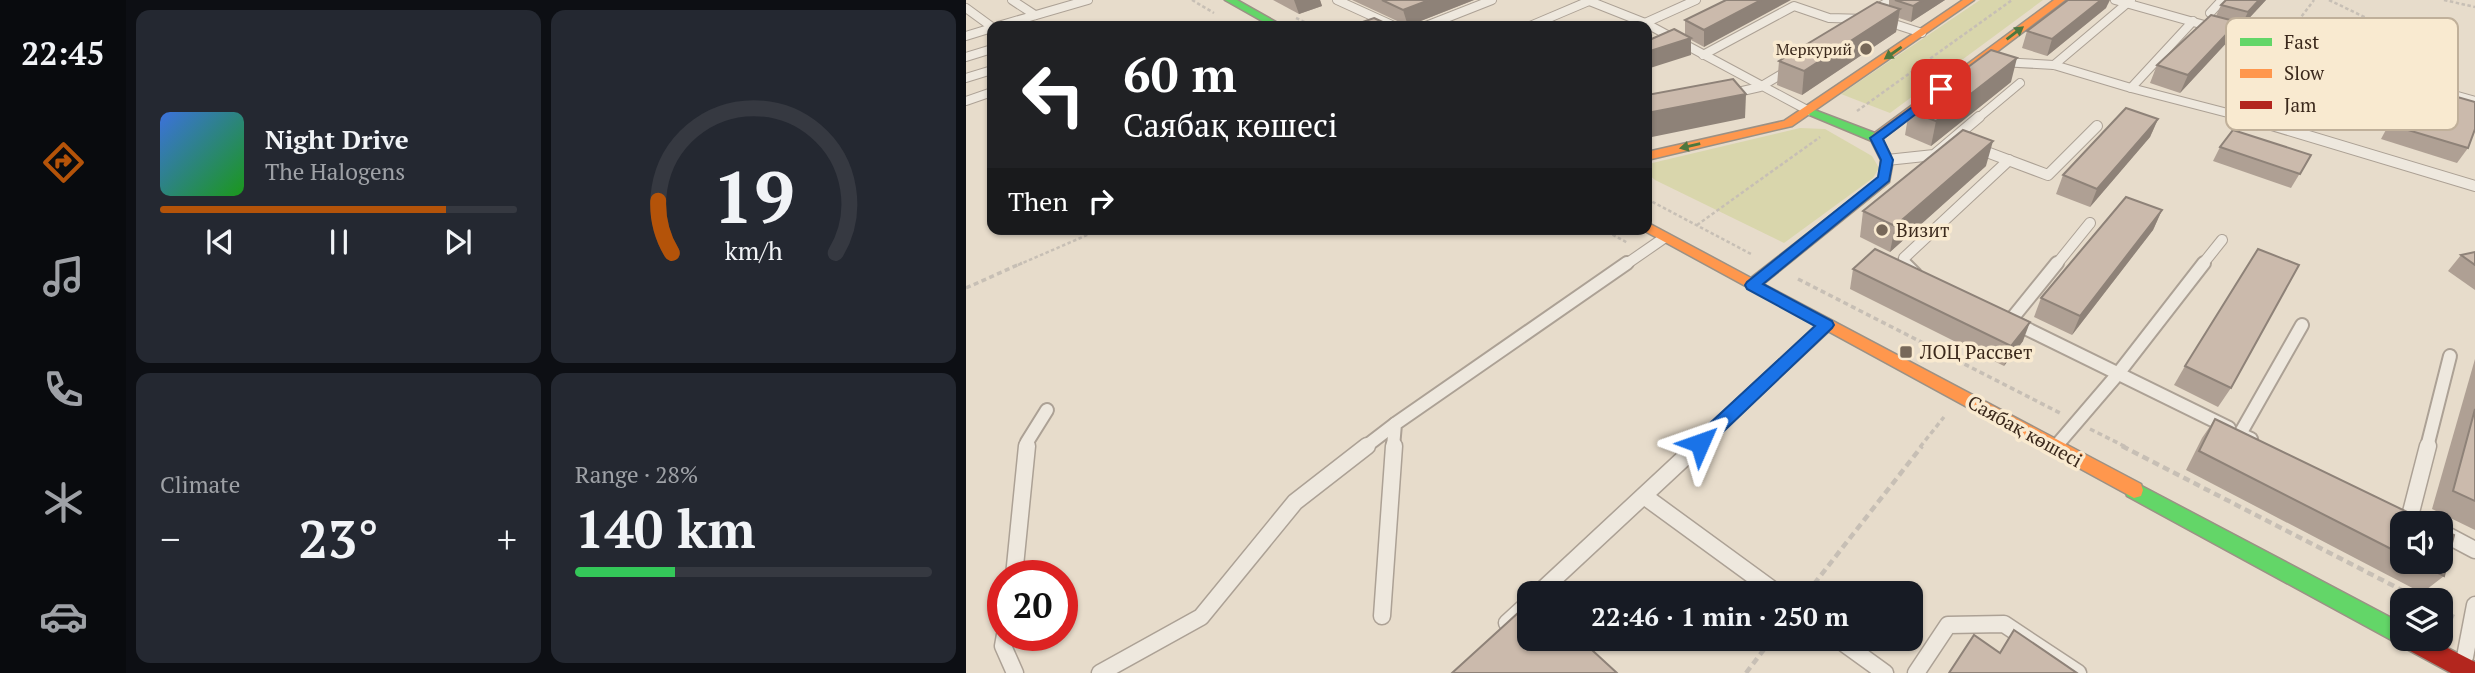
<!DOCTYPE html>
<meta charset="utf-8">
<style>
body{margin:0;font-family:"PT Serif",serif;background:#242831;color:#f1f3f6;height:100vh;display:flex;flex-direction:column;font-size:26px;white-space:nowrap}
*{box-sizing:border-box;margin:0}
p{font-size:23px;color:#9ea1a6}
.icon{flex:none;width:38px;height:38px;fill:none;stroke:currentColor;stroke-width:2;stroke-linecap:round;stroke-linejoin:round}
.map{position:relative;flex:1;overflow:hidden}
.sheet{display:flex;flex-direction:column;gap:10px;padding:10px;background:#0d0f14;width:840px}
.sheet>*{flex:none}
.banner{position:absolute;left:21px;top:21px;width:665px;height:214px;border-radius:14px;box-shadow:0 2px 5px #0004;background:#202124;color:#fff;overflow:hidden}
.fabs{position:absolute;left:1424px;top:511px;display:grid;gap:14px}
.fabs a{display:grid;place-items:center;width:63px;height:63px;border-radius:14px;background:#171b24;box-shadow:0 2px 5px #0004;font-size:35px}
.speed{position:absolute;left:21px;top:560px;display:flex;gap:14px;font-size:35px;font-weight:700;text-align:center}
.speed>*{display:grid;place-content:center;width:91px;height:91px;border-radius:50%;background:#171b24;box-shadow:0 2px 5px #0004;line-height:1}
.speed .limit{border:10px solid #d22;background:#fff;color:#111}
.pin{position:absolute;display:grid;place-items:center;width:60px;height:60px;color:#fff;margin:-30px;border-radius:14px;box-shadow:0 4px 10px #0006}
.me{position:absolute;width:77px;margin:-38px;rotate:47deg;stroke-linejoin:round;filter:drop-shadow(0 0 5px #0008)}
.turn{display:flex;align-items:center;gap:24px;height:147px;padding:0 21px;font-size:32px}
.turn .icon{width:91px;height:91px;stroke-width:2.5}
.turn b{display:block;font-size:49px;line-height:60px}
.then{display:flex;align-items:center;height:66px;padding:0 21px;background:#0003;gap:14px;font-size:26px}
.big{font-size:52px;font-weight:600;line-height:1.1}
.sheet .card{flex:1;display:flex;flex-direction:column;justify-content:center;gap:10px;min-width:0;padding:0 24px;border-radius:14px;background:#242831}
.sheet .dial{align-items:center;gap:0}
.dial svg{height:182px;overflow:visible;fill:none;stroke:#363941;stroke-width:7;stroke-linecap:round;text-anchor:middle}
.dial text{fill:#f1f3f6;stroke:none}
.song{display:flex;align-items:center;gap:21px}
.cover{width:84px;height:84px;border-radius:10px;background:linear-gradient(135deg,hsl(220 70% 55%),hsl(120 70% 35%))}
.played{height:7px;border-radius:4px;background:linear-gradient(90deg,#b45309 80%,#363941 80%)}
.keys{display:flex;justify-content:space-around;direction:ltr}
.heat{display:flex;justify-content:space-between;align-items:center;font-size:38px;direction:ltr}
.charge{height:10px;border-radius:5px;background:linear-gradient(90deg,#34c759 28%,#363941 0)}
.sheet .tiles{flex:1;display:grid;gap:10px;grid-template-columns:repeat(2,1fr)}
.trip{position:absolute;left:551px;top:581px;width:406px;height:70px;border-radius:14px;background:#171b24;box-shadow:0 2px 5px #0004;font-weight:600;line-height:70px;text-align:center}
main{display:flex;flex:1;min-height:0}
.menu{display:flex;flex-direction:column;width:126px;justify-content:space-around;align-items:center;background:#090b0e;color:#9ea1a6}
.menu .icon{width:49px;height:49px}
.menu .active{color:#b45309}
.menu b{font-size:32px;color:#f1f3f6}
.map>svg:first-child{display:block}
</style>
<main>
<nav class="menu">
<b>22:45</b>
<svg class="icon active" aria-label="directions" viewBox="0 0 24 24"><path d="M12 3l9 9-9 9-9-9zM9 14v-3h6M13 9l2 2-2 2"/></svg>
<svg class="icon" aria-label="music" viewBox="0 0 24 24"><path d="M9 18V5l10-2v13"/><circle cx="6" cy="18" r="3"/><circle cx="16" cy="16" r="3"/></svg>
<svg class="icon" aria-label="phone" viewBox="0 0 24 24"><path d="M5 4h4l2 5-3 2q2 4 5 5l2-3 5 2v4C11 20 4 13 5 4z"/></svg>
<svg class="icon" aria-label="climate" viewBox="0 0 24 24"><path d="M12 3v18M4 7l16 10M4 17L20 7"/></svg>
<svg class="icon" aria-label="car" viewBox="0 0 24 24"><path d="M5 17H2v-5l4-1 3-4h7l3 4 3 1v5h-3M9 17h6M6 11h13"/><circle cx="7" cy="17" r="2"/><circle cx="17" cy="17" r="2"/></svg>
</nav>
<section class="sheet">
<div class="tiles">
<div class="card">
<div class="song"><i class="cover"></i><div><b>Night Drive</b><p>The Halogens</p></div></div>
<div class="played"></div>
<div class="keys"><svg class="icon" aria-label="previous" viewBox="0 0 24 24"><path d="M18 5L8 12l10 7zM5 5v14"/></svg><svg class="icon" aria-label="pause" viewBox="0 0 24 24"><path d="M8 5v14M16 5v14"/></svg><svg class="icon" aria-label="next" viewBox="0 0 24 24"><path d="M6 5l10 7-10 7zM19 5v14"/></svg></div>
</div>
<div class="card dial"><svg viewBox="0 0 100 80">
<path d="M14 69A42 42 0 1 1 86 69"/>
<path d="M14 69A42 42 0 0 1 8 46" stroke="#b45309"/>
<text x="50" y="56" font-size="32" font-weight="700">19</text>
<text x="50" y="72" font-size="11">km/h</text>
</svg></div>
<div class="card"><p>Climate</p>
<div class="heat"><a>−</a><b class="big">23°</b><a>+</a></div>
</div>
<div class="card"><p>Range · 28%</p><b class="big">140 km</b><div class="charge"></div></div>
</div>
</section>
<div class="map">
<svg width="1509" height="673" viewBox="0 0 1509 673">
<rect width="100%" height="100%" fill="#e7dccb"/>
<g fill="#d9d6ac">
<polygon points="1014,0 1077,0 924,113 875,94"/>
<polygon points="834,128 859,129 906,156 913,168 907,178 818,243 689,180 681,173 682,164"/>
</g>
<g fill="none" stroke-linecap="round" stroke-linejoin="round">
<g stroke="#aca195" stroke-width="10">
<g id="lane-far3">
<polyline points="46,0 69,15"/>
<polyline points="371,0 428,26"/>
<polyline points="621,0 679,23 843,111"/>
<polyline points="1149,0 1509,101"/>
<polyline points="0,8 26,27"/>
<polyline points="1244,13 1256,0"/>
<polyline points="907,14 907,11 925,0"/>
<polyline points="916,20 956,33"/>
<polyline points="679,23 730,0"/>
<polyline points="32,26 122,0"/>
<polyline points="460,26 526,0"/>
<polyline points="564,26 623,1"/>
<polyline points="1285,33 1479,44 1484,36"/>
<polyline points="0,36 26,28"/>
<polyline points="737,55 828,6 863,18 901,19"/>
<polyline points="0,57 26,49"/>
<polyline points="1035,62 1088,65 1165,88 1227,21"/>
<polyline points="1088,65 1165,0"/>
<polyline points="0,78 26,70"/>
<polyline points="1165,88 1285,119"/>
<polyline points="763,94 794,87 826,68"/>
<polyline points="0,101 26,92"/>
<polyline points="1011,119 1054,83"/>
</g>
</g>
<g stroke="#aca195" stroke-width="12">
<g id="lane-far2">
<polyline points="1279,117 1509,186"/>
<polyline points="1010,148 1082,175 1131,126"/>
<polyline points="921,160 968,155 1013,117"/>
<polyline points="659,265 698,238"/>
<polyline points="938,265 938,258 1043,160"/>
<polyline points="1090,265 1124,223"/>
<polyline points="1236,265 1256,240"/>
</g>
</g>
<g stroke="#aca195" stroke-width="16">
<g id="lane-far1">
<polyline points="938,263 949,274"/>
<polyline points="1044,321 1091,263"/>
<polyline points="1047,322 1263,428"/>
<polyline points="1285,439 1274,434 1336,325"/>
<polyline points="1091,445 1151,375 1238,263"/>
<polyline points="60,447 61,442 81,410"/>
<polyline points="399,447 429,424"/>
<polyline points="427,447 429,424 661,263"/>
<polyline points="729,447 860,325"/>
<polyline points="1461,447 1484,356"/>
</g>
</g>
<g stroke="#aca195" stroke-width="19">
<g id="lane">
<polyline points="678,496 811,593"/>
<polyline points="1444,516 1462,446"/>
<polyline points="1475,532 1509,550"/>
<polyline points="48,576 61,446"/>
<polyline points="573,593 731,446"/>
<polyline points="416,616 428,446"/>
<polyline points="541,623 564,602"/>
<polyline points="39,635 37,646 49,673"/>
<polyline points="872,639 919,673"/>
<polyline points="1499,657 1509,605"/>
<polyline points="134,673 235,617 329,502 401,446"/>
<polyline points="950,673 982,625 1038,624 1112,673"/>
</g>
</g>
<g stroke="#9b9185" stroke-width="3">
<g id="fast">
<polygon points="259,0 271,0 317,26 305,26"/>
<polygon points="843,108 914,135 916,138 914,141 906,141 839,113 839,109"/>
<polygon points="1168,482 1437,624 1437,639 1446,639 1445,642 1437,645 1429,642 1161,496 1159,490 1161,484"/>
</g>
</g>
<g stroke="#9b9185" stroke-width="3">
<g id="slow">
<polygon points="997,0 1008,0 826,126 681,160 681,152 818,121"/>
<polygon points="1088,0 1099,0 916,139 927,160 923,182 797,284 1175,484 1177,490 1175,496 1168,498 675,229 681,229 681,224 686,225 785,278 913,178 915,160 904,138 906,135"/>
</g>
</g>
<g stroke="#9b9185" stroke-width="3">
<polygon id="jam" points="1437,631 1437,639 1464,639 1509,662 1509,673 1485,673 1435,646 1432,639"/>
</g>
<g stroke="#c7bfb5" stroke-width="2.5" stroke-dasharray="3.5 2.5" stroke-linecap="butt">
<polyline points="226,0 248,13"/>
<polyline points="1363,0 1415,25"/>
<polyline points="1478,0 1509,7"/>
<polyline points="330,18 347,26"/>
<polyline points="1332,21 1348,0"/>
<polyline points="891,111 1046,0"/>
<polyline points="681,199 785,254"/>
<polyline points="731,225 854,137"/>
<polyline points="636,229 662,243"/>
<polyline points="52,265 135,229"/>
</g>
<g stroke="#c7bfb5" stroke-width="3.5" stroke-dasharray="5 3.5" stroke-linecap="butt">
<polyline points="832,279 1096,414"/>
<polyline points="0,288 56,263"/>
<polyline points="1124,429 1160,447"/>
<polyline points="954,447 978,417"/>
</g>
<g stroke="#c7bfb5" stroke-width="4.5" stroke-dasharray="7 4.5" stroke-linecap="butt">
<polyline points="1156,446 1455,600"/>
<polyline points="841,593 956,446"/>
<polyline points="1475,611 1488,617"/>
<polyline points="780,673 806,639"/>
</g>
<use href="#lane-far3" stroke="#eee8de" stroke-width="8"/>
<use href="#lane-far2" stroke="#eee8de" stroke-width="10"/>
<use href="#lane-far1" stroke="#eee8de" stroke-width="12"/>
<use href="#lane" stroke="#eee8de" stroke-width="16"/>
<use href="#fast" fill="#63d668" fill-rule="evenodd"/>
<use href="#slow" fill="#ff974d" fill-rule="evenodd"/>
<use href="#jam" fill="#b3261e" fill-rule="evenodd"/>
</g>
<g fill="#afa094">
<polygon points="307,0 354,0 356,6 333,14"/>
<polygon points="386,0 508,0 442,26"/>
<polygon points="760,0 738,47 725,40 725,55 719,35 719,20"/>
<polygon points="923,0 979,0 945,22 933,18 930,32 836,95 811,85 813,61 923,6"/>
<polygon points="1300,0 1274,28 1270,27 1264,39 1214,93 1184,83 1191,65 1250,16 1255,5"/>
<polygon points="1143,3 1141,4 1140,8 1081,56 1056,48 1061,31"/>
<polygon points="1045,82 965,146 939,135 943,111"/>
<polygon points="1446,84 1502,148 1491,163 1415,139 1437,98"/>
<polygon points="1192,119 1184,137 1124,207 1090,194 1097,175"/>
<polygon points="1254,147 1345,155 1325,188 1247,161"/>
<polygon points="1020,166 924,252 894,237 897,211"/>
<polygon points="1196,210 1187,230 1106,335 1068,317 1075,298"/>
<polygon points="1509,252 1509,290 1482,271 1495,255"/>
<polygon points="887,269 1057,341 1038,366 884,289"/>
<polygon points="1509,359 1509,530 1466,509"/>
<polygon points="1219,366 1265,388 1252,407 1208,385"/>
<polygon points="1249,419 1437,523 1437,562 1475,562 1478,576 1456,593 1220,470 1236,438"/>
</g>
<g fill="#8e8278">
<polygon points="328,0 354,0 356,6 333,14"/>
<polygon points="463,0 508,0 442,26 437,10"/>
<polygon points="795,0 825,0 738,47 738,30"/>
<polygon points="957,0 979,0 945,22 947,6"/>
<polygon points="1135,0 1144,0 1140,8 1081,56 1086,39"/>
<polygon points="1293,0 1300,0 1274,28 1282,12"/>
<polygon points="934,9 930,32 836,95 838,71"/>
<polygon points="1272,22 1264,39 1214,93 1222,75"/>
<polygon points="725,38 725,55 681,69 681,52"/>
<polygon points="1051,58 1045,82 965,146 970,121"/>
<polygon points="780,94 779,118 681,138 681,113"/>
<polygon points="1192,119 1184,137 1124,207 1131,189"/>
<polygon points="1027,141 1020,166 924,252 929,226"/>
<polygon points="1196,210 1187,230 1106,335 1114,316"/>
<polygon points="1064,322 1057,341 1038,366 1045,346"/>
</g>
<g fill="#cbbaac" stroke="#8e8278" stroke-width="2">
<polygon points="416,0 463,0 437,10"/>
<polygon points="760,0 795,0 738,30 719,20"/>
<polygon points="929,0 957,0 947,6"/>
<polygon points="1102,0 1135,0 1086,39 1061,31"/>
<polygon points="1260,0 1293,0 1282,12 1255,5"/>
<polygon points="911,2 934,9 838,71 813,61"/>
<polygon points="1245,15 1272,22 1222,75 1191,65"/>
<polygon points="408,18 425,26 385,26"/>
<polygon points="708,29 725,38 681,52 681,41"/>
<polygon points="1025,50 1051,58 970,121 943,111"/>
<polygon points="767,79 780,94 681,113 681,95"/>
<polygon points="1446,84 1509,102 1509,129 1502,148 1425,125"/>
<polygon points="1160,108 1192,119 1131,189 1097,175"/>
<polygon points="997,130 1027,141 929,226 897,211"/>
<polygon points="1267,130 1345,155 1334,174 1254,147"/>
<polygon points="1160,197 1196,210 1114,316 1075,298"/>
<polygon points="909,249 1064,322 1045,346 887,269"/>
<polygon points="1292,249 1333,265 1265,388 1219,366"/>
<polygon points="1509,252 1509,265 1495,255"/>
<polygon points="1509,409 1509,501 1487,491"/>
<polygon points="1249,419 1464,523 1437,523 1437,555 1233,451"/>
<polygon points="1475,529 1488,535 1478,576 1451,562 1475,562"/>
<polygon points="564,602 564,639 614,639 651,673 486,673"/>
<polygon points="1048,630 1111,673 983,673 1008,635 1034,653"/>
</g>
<defs><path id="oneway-solid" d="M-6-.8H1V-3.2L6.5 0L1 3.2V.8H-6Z" transform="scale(1.75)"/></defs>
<g fill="#4d773e">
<use href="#oneway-solid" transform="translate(1049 33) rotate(-37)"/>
<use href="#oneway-solid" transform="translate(927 53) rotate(145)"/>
<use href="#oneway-solid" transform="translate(724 146) rotate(167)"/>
</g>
<polygon fill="#1a73e8" stroke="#114b97" stroke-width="2" points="975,86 980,89 979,92 917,139 927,160 923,181 797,284 866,321 868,325 866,328 740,448 734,450 728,448 725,443 728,438 849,326 781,289 779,285 781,282 912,177 915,160 904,138"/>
<g fill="#776859" stroke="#f9ead0" stroke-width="2.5">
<circle cx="900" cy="49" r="7"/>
<circle cx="916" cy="230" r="7"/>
<rect x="933" y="345" width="14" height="14" rx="3.5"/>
</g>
<g text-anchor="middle" stroke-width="7" stroke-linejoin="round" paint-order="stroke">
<g font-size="16" fill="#3b291c" stroke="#f9ead0" text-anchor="end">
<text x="886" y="55">Меркурий</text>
</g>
<g font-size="19" fill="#3b291c" stroke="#f9ead0" text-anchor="start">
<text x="930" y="237">Визит</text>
<text x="954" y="359">ЛОЦ Рассвет</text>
</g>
<g font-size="19" fill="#3b291c" stroke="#f9ead0">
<text transform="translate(1059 431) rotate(29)" y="7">Саябақ көшесі</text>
</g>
</g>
<rect x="1260" y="18" width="232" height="112" rx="10" fill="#f9ead0" stroke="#c0b09a" stroke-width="2"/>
<rect x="1274" y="38" width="32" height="8" fill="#63d668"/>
<rect x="1274" y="69" width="32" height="9" fill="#ff974d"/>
<rect x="1274" y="101" width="32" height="8" fill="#b3261e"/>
<g font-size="19" fill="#3b291c">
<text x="1318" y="49">Fast</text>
<text x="1318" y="80">Slow</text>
<text x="1318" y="112">Jam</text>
</g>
</svg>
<div class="fabs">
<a><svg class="icon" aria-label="sound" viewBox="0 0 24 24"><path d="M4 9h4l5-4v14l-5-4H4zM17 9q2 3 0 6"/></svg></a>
<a><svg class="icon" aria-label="layers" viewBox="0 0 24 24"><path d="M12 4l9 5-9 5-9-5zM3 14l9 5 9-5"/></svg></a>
</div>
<div class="speed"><div class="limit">20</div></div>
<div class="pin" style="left:975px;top:89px;background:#d93025"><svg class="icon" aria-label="arrive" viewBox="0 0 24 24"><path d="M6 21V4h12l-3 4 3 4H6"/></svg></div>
<svg class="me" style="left:734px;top:443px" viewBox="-20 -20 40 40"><path d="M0-17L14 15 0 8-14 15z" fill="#1a73e8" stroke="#fff" stroke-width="4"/></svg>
<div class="trip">22:46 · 1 min · 250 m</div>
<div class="banner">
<div class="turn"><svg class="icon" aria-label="left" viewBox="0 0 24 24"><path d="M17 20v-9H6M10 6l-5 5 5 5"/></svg><div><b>60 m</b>Саябақ көшесі</div></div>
<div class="then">Then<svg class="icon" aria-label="right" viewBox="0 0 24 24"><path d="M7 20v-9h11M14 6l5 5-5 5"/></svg></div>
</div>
</div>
</main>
